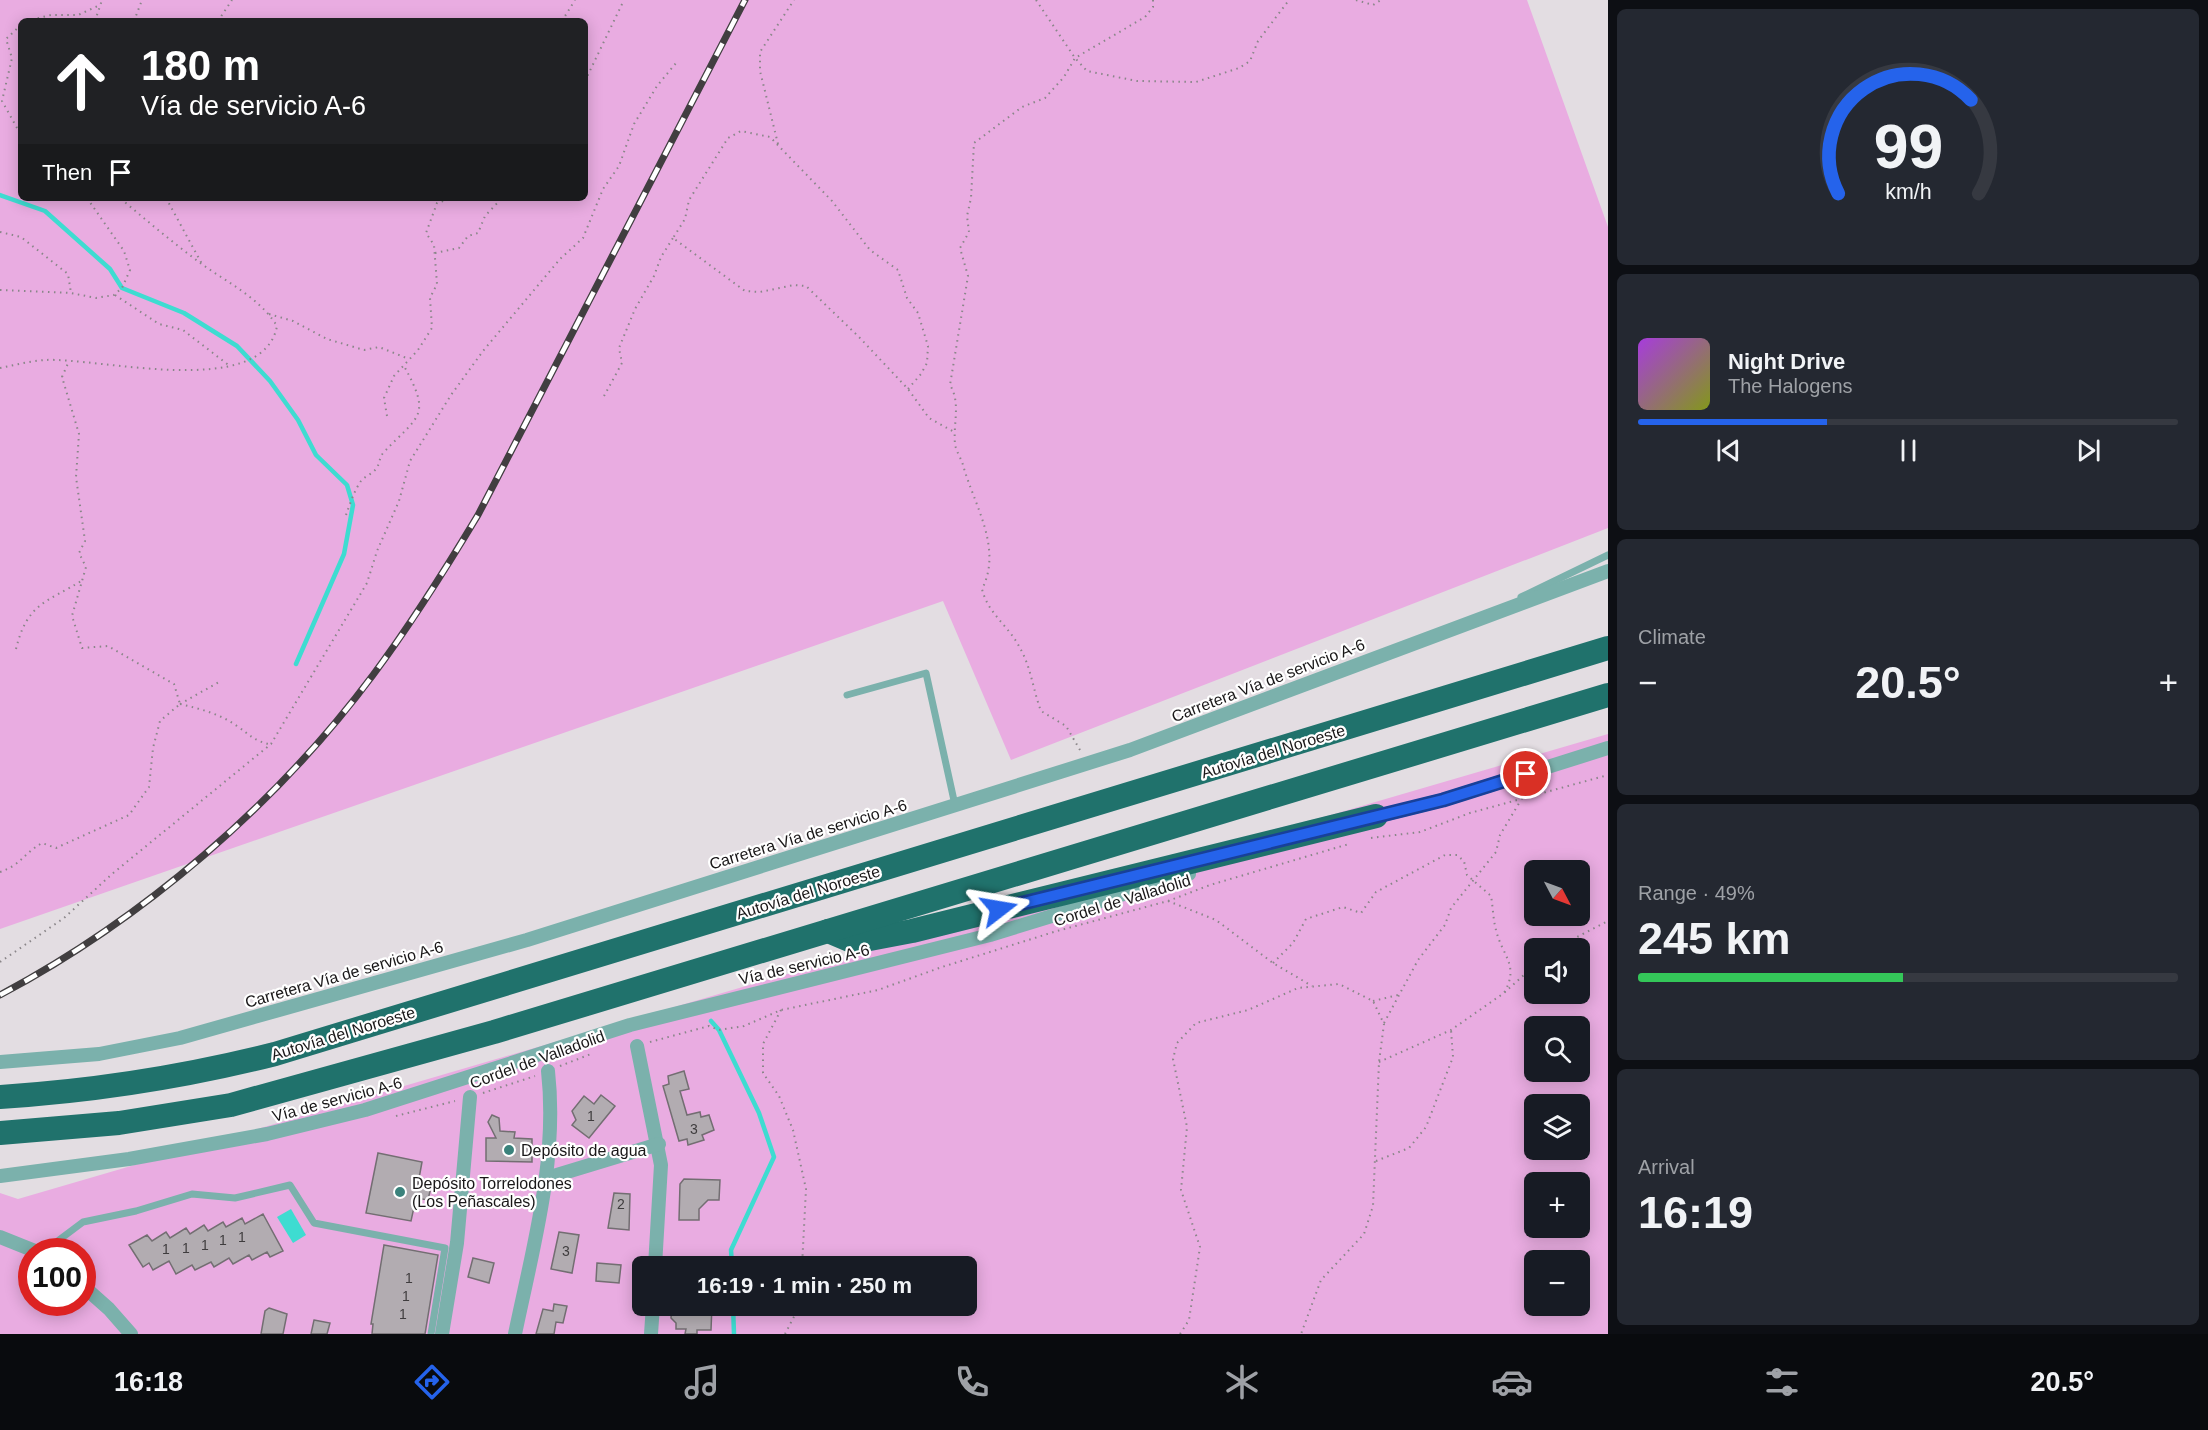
<!DOCTYPE html>
<meta charset="utf-8">
<style>
body{margin:0;font-family:Arial,sans-serif;background:#242831;color:#f1f3f6;height:100vh;display:flex;flex-direction:column;font-size:22px;white-space:nowrap}
*{box-sizing:border-box;margin:0}
p{font-size:20px;color:#9ea1a6}
.icon{flex:none;width:33px;height:33px;fill:none;stroke:currentColor;stroke-width:2;stroke-linecap:round;stroke-linejoin:round}
.map{position:relative;flex:1;overflow:hidden}
.details{display:flex;flex-direction:column;gap:9px;padding:9px;background:#0d0f14;width:600px}
.details>*{flex:none}
.top-card{position:absolute;left:18px;top:18px;width:570px;height:183px;border-radius:9px;box-shadow:0 3px 15px #0003;background:#202124;color:#fff;overflow:hidden}
.needle{width:39px;rotate:131deg}
.fabs{position:absolute;left:1524px;top:860px;display:grid;gap:12px}
.fabs a{display:grid;place-items:center;width:66px;height:66px;border-radius:9px;background:#171b24;box-shadow:0 3px 15px #0003;font-size:30px}
.speed{position:absolute;left:18px;top:1238px;display:flex;gap:12px;font-size:30px;font-weight:700;text-align:center}
.speed>*{display:grid;place-content:center;width:78px;height:78px;border-radius:50%;background:#171b24;box-shadow:0 3px 15px #0003;line-height:1}
.speed .limit{border:9px solid #d22;background:#fff;color:#111}
.pin{position:absolute;display:grid;place-items:center;width:51px;height:51px;color:#fff;margin:-26px;border:3px solid #fff;border-radius:50%;box-shadow:0 2px 6px #0007}
.me{position:absolute;width:66px;margin:-33px;rotate:76deg;stroke-linejoin:round;filter:drop-shadow(0 0 4px #0008)}
.turn{display:flex;align-items:center;gap:21px;height:126px;padding:0 24px;font-size:27px}
.turn .icon{width:78px;height:78px;stroke-width:2.5}
.turn b{display:block;font-size:42px;line-height:51px}
.then{display:flex;align-items:center;height:57px;padding:0 24px;background:#0003;gap:12px;font-size:22px}
.big{font-size:45px;font-weight:700;line-height:1.1}
.details .widget{flex:1;display:flex;flex-direction:column;justify-content:center;gap:9px;min-width:0;padding:0 21px;border-radius:9px;background:#242831}
.details .dial{align-items:center;gap:0}
.dial svg{height:156px;overflow:visible;fill:none;stroke:#363941;stroke-width:7;stroke-linecap:round;text-anchor:middle}
.dial text{fill:#f1f3f6;stroke:none}
.song{display:flex;align-items:center;gap:18px}
.cover{width:72px;height:72px;border-radius:9px;background:linear-gradient(135deg,hsl(280 70% 55%),hsl(70 70% 35%))}
.played{height:6px;border-radius:3px;background:linear-gradient(90deg,#2563eb 35%,#363941 35%)}
.keys{display:flex;justify-content:space-around;direction:ltr}
.heat{display:flex;justify-content:space-between;align-items:center;font-size:33px;direction:ltr}
.charge{height:9px;border-radius:4px;background:linear-gradient(90deg,#34c759 49%,#363941 0)}
.trip{position:absolute;left:632px;top:1256px;width:345px;height:60px;border-radius:9px;background:#171b24;box-shadow:0 3px 15px #0003;font-weight:700;line-height:60px;text-align:center}
.dock{display:flex;height:96px;justify-content:space-around;align-items:center;background:#090b0e;color:#9ea1a6}
.dock .icon{width:42px;height:42px}
.dock .on{color:#2563eb}
.dock b{font-size:27px;color:#f1f3f6}
main{display:flex;flex:1;min-height:0}
.map>svg:first-child{display:block}
</style>
<main>
<div class="map">
<svg width="1608" height="1334" viewBox="0 0 1608 1334">
<rect width="100%" height="100%" fill="#e3dde2"/>
<g fill="#e9ace1" fill-rule="evenodd">
<path d="M0,0H1527L1608,227V528L1011,760L943,601L0,929ZM21,21H585V198H21Z"/>
<path d="M1608,734V1334H0V1193L18,1199ZM1534,870H1580V915H1534ZM1534,948H1580V993H1534ZM1534,1026H1580V1071H1534ZM1534,1104H1580V1149H1534ZM1534,1182H1580V1227H1534ZM32,1251H82V1302H32ZM1534,1260H1580V1305H1534ZM642,1266H966V1305H642Z"/>
</g>
<polygon fill="#3edcd1" points="291,1209 306,1235 293,1243 277,1217"/>
<g fill="none" stroke-linecap="round" stroke-linejoin="round">
<g stroke="#3edcd1" stroke-width="4.5">
<polyline points="0,195 45,211 110,269 122,288 184,313 237,346 270,381 298,420 316,455 347,485 353,505 344,554 296,664"/>
<polyline points="711,1021 719,1030 759,1113 774,1157 731,1250 732,1266"/>
<polyline points="733,1305 734,1334"/>
</g>
</g>
<g fill="#b2acb1" stroke="#736e72" stroke-width="1.5">
<polygon points="684,1071 689,1089 680,1091 687,1115 700,1112 701,1117 709,1115 714,1130 702,1135 704,1140 688,1145 687,1139 679,1141 663,1086 669,1084 668,1076"/>
<polygon points="601,1095 615,1106 589,1138 572,1125 576,1120 572,1111 584,1096 594,1104"/>
<polygon points="492,1115 499,1118 500,1131 515,1132 514,1138 532,1139 532,1162 486,1161 486,1138 496,1138 488,1122"/>
<polygon points="378,1153 422,1162 418,1184 431,1187 428,1200 416,1198 411,1221 366,1213"/>
<polygon points="684,1179 720,1180 719,1200 708,1200 699,1209 699,1220 679,1220 680,1184"/>
<polygon points="614,1193 630,1194 629,1230 608,1228"/>
<polygon points="263,1214 283,1251 270,1257 267,1252 252,1260 249,1255 233,1264 229,1258 214,1267 211,1262 195,1270 192,1265 176,1274 169,1261 153,1270 149,1263 143,1267 129,1245 147,1235 152,1241 166,1232 170,1238 186,1228 190,1234 204,1225 208,1231 223,1222 226,1227 242,1218 245,1224"/>
<polygon points="559,1232 579,1235 572,1273 551,1269"/>
<polygon points="384,1245 438,1255 425,1334 372,1334 373,1324 371,1324"/>
<polygon points="473,1258 494,1263 489,1283 468,1277"/>
<polygon points="597,1263 621,1265 619,1283 596,1281"/>
<polygon points="554,1304 567,1306 563,1323 556,1322 554,1334 536,1334 543,1309 553,1311"/>
<polygon points="672,1305 712,1305 711,1330 697,1330 697,1334 685,1334 686,1329 676,1329 676,1323 671,1318"/>
<polygon points="269,1308 287,1314 283,1334 261,1334 265,1311"/>
<polygon points="314,1320 330,1323 327,1334 311,1334"/>
</g>
<g fill="none" stroke-linecap="round" stroke-linejoin="round">
<g stroke="#8a8689" stroke-width="2" stroke-dasharray="1.5 4.5" stroke-linecap="butt">
<polyline points="1036,0 1075,58 1087,71 1137,81 1196,82 1239,68 1250,61 1258,41 1289,0"/>
<polyline points="1356,0 1373,5 1381,0"/>
<polyline points="26,21 51,15 78,15 100,5"/>
<polyline points="95,21 102,0"/>
<polyline points="134,21 142,0"/>
<polyline points="218,21 232,0"/>
<polyline points="562,21 575,0"/>
<polyline points="21,25 6,39 12,58 2,101 21,135"/>
<polyline points="585,81 624,0"/>
<polyline points="778,144 760,71 760,52 794,0"/>
<polyline points="166,198 202,264"/>
<polyline points="0,232 21,237 68,274 71,293"/>
<polyline points="435,253 459,248 468,236 478,233 485,216 502,198"/>
<polyline points="0,290 71,293 96,298 114,295 122,288 130,270 124,251 87,198"/>
<polyline points="115,295 159,324 183,330 231,367"/>
<polyline points="269,314 293,321 327,339 364,350 379,347 409,359"/>
<path d="M0,368C15,365 30,361 45,360C98,357 263,401 277,326C259,297 226,282 199,262C172,242 146,220 120,198"/>
<polyline points="908,389 921,374 927,363 928,346 918,313 907,298 898,270 870,250 832,201 770,137 741,131 728,138 689,200 685,219 673,238 745,291 760,292 794,285 806,286 859,337 908,389 929,418 956,433"/>
<polyline points="604,396 622,363 619,348 635,309 654,276 661,257 673,238"/>
<polyline points="387,416 384,398 394,376 418,350 432,328 430,298 437,284 434,245 426,233 437,203 452,198"/>
<path d="M346,515C350,504 354,491 361,481C365,476 372,474 376,469C380,464 379,457 384,452C419,415 432,417 404,366"/>
<path d="M16,649C27,603 47,602 83,580"/>
<path d="M180,704C201,709 220,714 237,726C249,734 254,741 269,744"/>
<polyline points="180,704 219,682"/>
<path d="M1080,750L1066,726L1041,711C1033,690 1031,667 1020,648C1009,626 988,614 982,589C1003,548 974,505 963,465C961,458 956,451 955,444C953,423 961,403 950,385L968,276L960,248L969,232L967,216L971,198L974,143L1022,107L1045,98L1064,77L1075,58L1145,17L1153,7V0"/>
<polyline points="1371,838 1420,832 1470,813 1608,775"/>
<path d="M0,872C21,865 24,853 42,843L56,848L129,815L149,787L153,748L160,721L180,704L174,684L108,646L82,648L72,616L86,567L79,553L85,541L76,477L79,434L62,377L69,361"/>
<polyline points="1168,901 1216,920 1273,963 1312,986"/>
<polyline points="1556,948 1608,921"/>
<polyline points="0,962 64,918 112,874 271,744 367,583 377,551 399,501 410,461 451,395 483,351 560,259 583,238 603,189 619,166 634,124 657,86 676,63"/>
<path d="M1273,963L1293,943L1306,919L1343,907L1361,913L1376,892L1445,855H1457L1464,861L1467,875L1491,896C1493,907 1493,919 1496,930C1502,956 1520,965 1504,993"/>
<polyline points="1373,1001 1398,995"/>
<polyline points="781,1010 763,1044 763,1073 779,1096 793,1130 806,1189 802,1266"/>
<polyline points="1384,1023 1418,960 1445,925 1451,908 1496,852 1500,835 1521,800"/>
<polyline points="650,1042 709,1026 719,1030 744,1026 781,1010 878,990 942,967 1057,931 1168,901 1210,885 1349,844"/>
<polyline points="1379,1062 1451,1030 1504,993 1534,966"/>
<polyline points="560,1066 591,1054"/>
<polyline points="483,1093 535,1076"/>
<polyline points="396,1116 455,1101"/>
<polyline points="1376,1161 1409,1148 1426,1127 1453,1057 1451,1030"/>
<polyline points="785,1334 800,1305"/>
<polyline points="1180,1334 1189,1320 1200,1247 1181,1190 1187,1127 1173,1059 1177,1043 1196,1023 1248,1010 1298,988 1339,984 1373,1001 1384,1024 1379,1062 1373,1206 1364,1234 1321,1280 1301,1334"/>
</g>
<g stroke="#7bb1ac" stroke-width="7">
<polyline points="1521,597 1608,555"/>
<polyline points="847,695 926,673 955,805"/>
<polyline points="53,1251 59,1240 83,1222 136,1211 192,1194 235,1198 290,1185 314,1223 445,1248 431,1334"/>
</g>
<g stroke="#7bb1ac" stroke-width="14">
<polyline points="1371,818 1443,800 1608,748"/>
<polyline points="637,1046 661,1165 655,1266"/>
<polyline points="0,1062 99,1054 180,1038 527,940 1130,750 1608,571"/>
<polyline points="0,1176 129,1159 267,1134 365,1110 630,1025 990,935 1189,874"/>
<polyline points="547,1178 659,1144"/>
<polyline points="0,1237 35,1251"/>
<polyline points="82,1285 109,1309 131,1334"/>
<polyline points="442,1334 457,1243 470,1097"/>
<path d="M515,1334C533,1247 558,1160 548,1071"/>
<polyline points="651,1334 653,1305"/>
</g>
<g stroke="#20726c" stroke-width="24">
<polyline points="828,931 854,942 912,931 1376,816"/>
<path d="M0,1097C94,1091 184,1077 275,1054L1608,648"/>
<polyline points="0,1133 119,1123 231,1105 494,1032 1608,695"/>
</g>
<g stroke="#413e40" stroke-width="7">
<path id="rail" d="M0,995C143,919 276,805 373,675C411,624 445,570 478,515L745,0"/>
</g>
<use href="#rail" stroke="#fff" stroke-width="4.5" stroke-dasharray="14" stroke-linecap="butt"/>
</g>
<g fill="none" stroke-linecap="round" stroke-linejoin="round">
<g stroke="#184099" stroke-width="15">
<polyline id="route" points="999,909 1443,800 1526,774"/>
</g>
<use href="#route" stroke="#2563eb" stroke-width="10"/>
</g>
<g fill="#3b827c" stroke="#fff" stroke-width="2">
<circle cx="509" cy="1150" r="6"/>
<circle cx="400" cy="1192" r="6"/>
</g>
<g text-anchor="middle" stroke-width="4.5" stroke-linejoin="round" paint-order="stroke">
<g font-size="14" fill="#3f3c3e">
<text x="591" y="1121">1</text>
<text x="694" y="1134">3</text>
<text x="621" y="1209">2</text>
<text x="242" y="1242">1</text>
<text x="223" y="1245">1</text>
<text x="205" y="1250">1</text>
<text x="186" y="1253">1</text>
<text x="166" y="1254">1</text>
<text x="566" y="1256">3</text>
<text x="409" y="1283">1</text>
<text x="406" y="1301">1</text>
<text x="403" y="1319">1</text>
</g>
<g font-size="16" fill="#191718" stroke="#fff">
<text transform="translate(1268 680) rotate(-21)" y="6">Carretera Vía de servicio A-6</text>
<text transform="translate(1273 751) rotate(-17)" y="6">Autovía del Noroeste</text>
<text transform="translate(808 834) rotate(-17)" y="6">Carretera Vía de servicio A-6</text>
<text transform="translate(808 892) rotate(-17)" y="6">Autovía del Noroeste</text>
<text transform="translate(1122 900) rotate(-17)" y="6">Cordel de Valladolid</text>
<text transform="translate(804 964) rotate(-13)" y="6">Vía de servicio A-6</text>
<text transform="translate(344 974) rotate(-16)" y="6">Carretera Vía de servicio A-6</text>
<text transform="translate(343 1033) rotate(-17)" y="6">Autovía del Noroeste</text>
<text transform="translate(537 1059) rotate(-20)" y="6">Cordel de Valladolid</text>
<text transform="translate(337 1099) rotate(-15)" y="6">Vía de servicio A-6</text>
</g>
<g font-size="16" fill="#191718" stroke="#fff" text-anchor="start">
<text x="521" y="1156">Depósito de agua</text>
<text x="412" y="1189">Depósito Torrelodones<tspan x="412" dy="18">(Los Peñascales)</tspan></text>
</g>
</g>
</svg>
<div class="fabs">
<a><svg class="needle" viewBox="-14 -14 28 28"><path d="M0-13l5 13h-10z" fill="#e53935"/><path d="M0 13l5-13h-10z" fill="#9ea1a6"/></svg></a>
<a><svg class="icon" aria-label="sound" viewBox="0 0 24 24"><path d="M4 9h4l5-4v14l-5-4H4zM17 9q2 3 0 6"/></svg></a>
<a><svg class="icon" aria-label="search" viewBox="0 0 24 24"><circle cx="10" cy="10" r="6"/><path d="M15 15l6 6"/></svg></a>
<a><svg class="icon" aria-label="layers" viewBox="0 0 24 24"><path d="M12 4l9 5-9 5-9-5zM3 14l9 5 9-5"/></svg></a>
<a>+</a>
<a>−</a>
</div>
<div class="speed"><div class="limit">100</div></div>
<div class="pin" style="left:1526px;top:774px;background:#d93025"><svg class="icon" aria-label="arrive" viewBox="0 0 24 24"><path d="M6 21V4h12l-3 4 3 4H6"/></svg></div>
<svg class="me" style="left:999px;top:909px" viewBox="-20 -20 40 40"><path d="M0-17L14 15 0 8-14 15z" fill="#2563eb" stroke="#fff" stroke-width="4"/></svg>
<div class="trip">16:19 · 1 min · 250 m</div>
<div class="top-card">
<div class="turn"><svg class="icon" aria-label="ahead" viewBox="0 0 24 24"><path d="M12 20V5M6 11l6-6 6 6"/></svg><div><b>180 m</b>Vía de servicio A-6</div></div>
<div class="then">Then<svg class="icon" aria-label="arrive" viewBox="0 0 24 24"><path d="M6 21V4h12l-3 4 3 4H6"/></svg></div>
</div>
</div>
<section class="details">
<div class="widget dial"><svg viewBox="0 0 100 80">
<path d="M14 69A42 42 0 1 1 86 69"/>
<path d="M14 69A42 42 0 0 1 82 21" stroke="#2563eb"/>
<text x="50" y="56" font-size="32" font-weight="700">99</text>
<text x="50" y="72" font-size="11">km/h</text>
</svg></div>
<div class="widget">
<div class="song"><i class="cover"></i><div><b>Night Drive</b><p>The Halogens</p></div></div>
<div class="played"></div>
<div class="keys"><svg class="icon" aria-label="previous" viewBox="0 0 24 24"><path d="M18 5L8 12l10 7zM5 5v14"/></svg><svg class="icon" aria-label="pause" viewBox="0 0 24 24"><path d="M8 5v14M16 5v14"/></svg><svg class="icon" aria-label="next" viewBox="0 0 24 24"><path d="M6 5l10 7-10 7zM19 5v14"/></svg></div>
</div>
<div class="widget"><p>Climate</p>
<div class="heat"><a>−</a><b class="big">20.5°</b><a>+</a></div>
</div>
<div class="widget"><p>Range · 49%</p><b class="big">245 km</b><div class="charge"></div></div>
<div class="widget"><p>Arrival</p><b class="big">16:19</b></div>
</section>
</main>
<nav class="dock">
<b>16:18</b>
<svg class="icon on" aria-label="directions" viewBox="0 0 24 24"><path d="M12 3l9 9-9 9-9-9zM9 14v-3h6M13 9l2 2-2 2"/></svg>
<svg class="icon" aria-label="music" viewBox="0 0 24 24"><path d="M9 18V5l10-2v13"/><circle cx="6" cy="18" r="3"/><circle cx="16" cy="16" r="3"/></svg>
<svg class="icon" aria-label="phone" viewBox="0 0 24 24"><path d="M5 4h4l2 5-3 2q2 4 5 5l2-3 5 2v4C11 20 4 13 5 4z"/></svg>
<svg class="icon" aria-label="climate" viewBox="0 0 24 24"><path d="M12 3v18M4 7l16 10M4 17L20 7"/></svg>
<svg class="icon" aria-label="car" viewBox="0 0 24 24"><path d="M5 17H2v-5l4-1 3-4h7l3 4 3 1v5h-3M9 17h6M6 11h13"/><circle cx="7" cy="17" r="2"/><circle cx="17" cy="17" r="2"/></svg>
<svg class="icon" aria-label="filters" viewBox="0 0 24 24"><path d="M4 7h16M4 17h16"/><circle cx="9" cy="7" r="2"/><circle cx="15" cy="17" r="2"/></svg>
<b>20.5°</b>
</nav>
